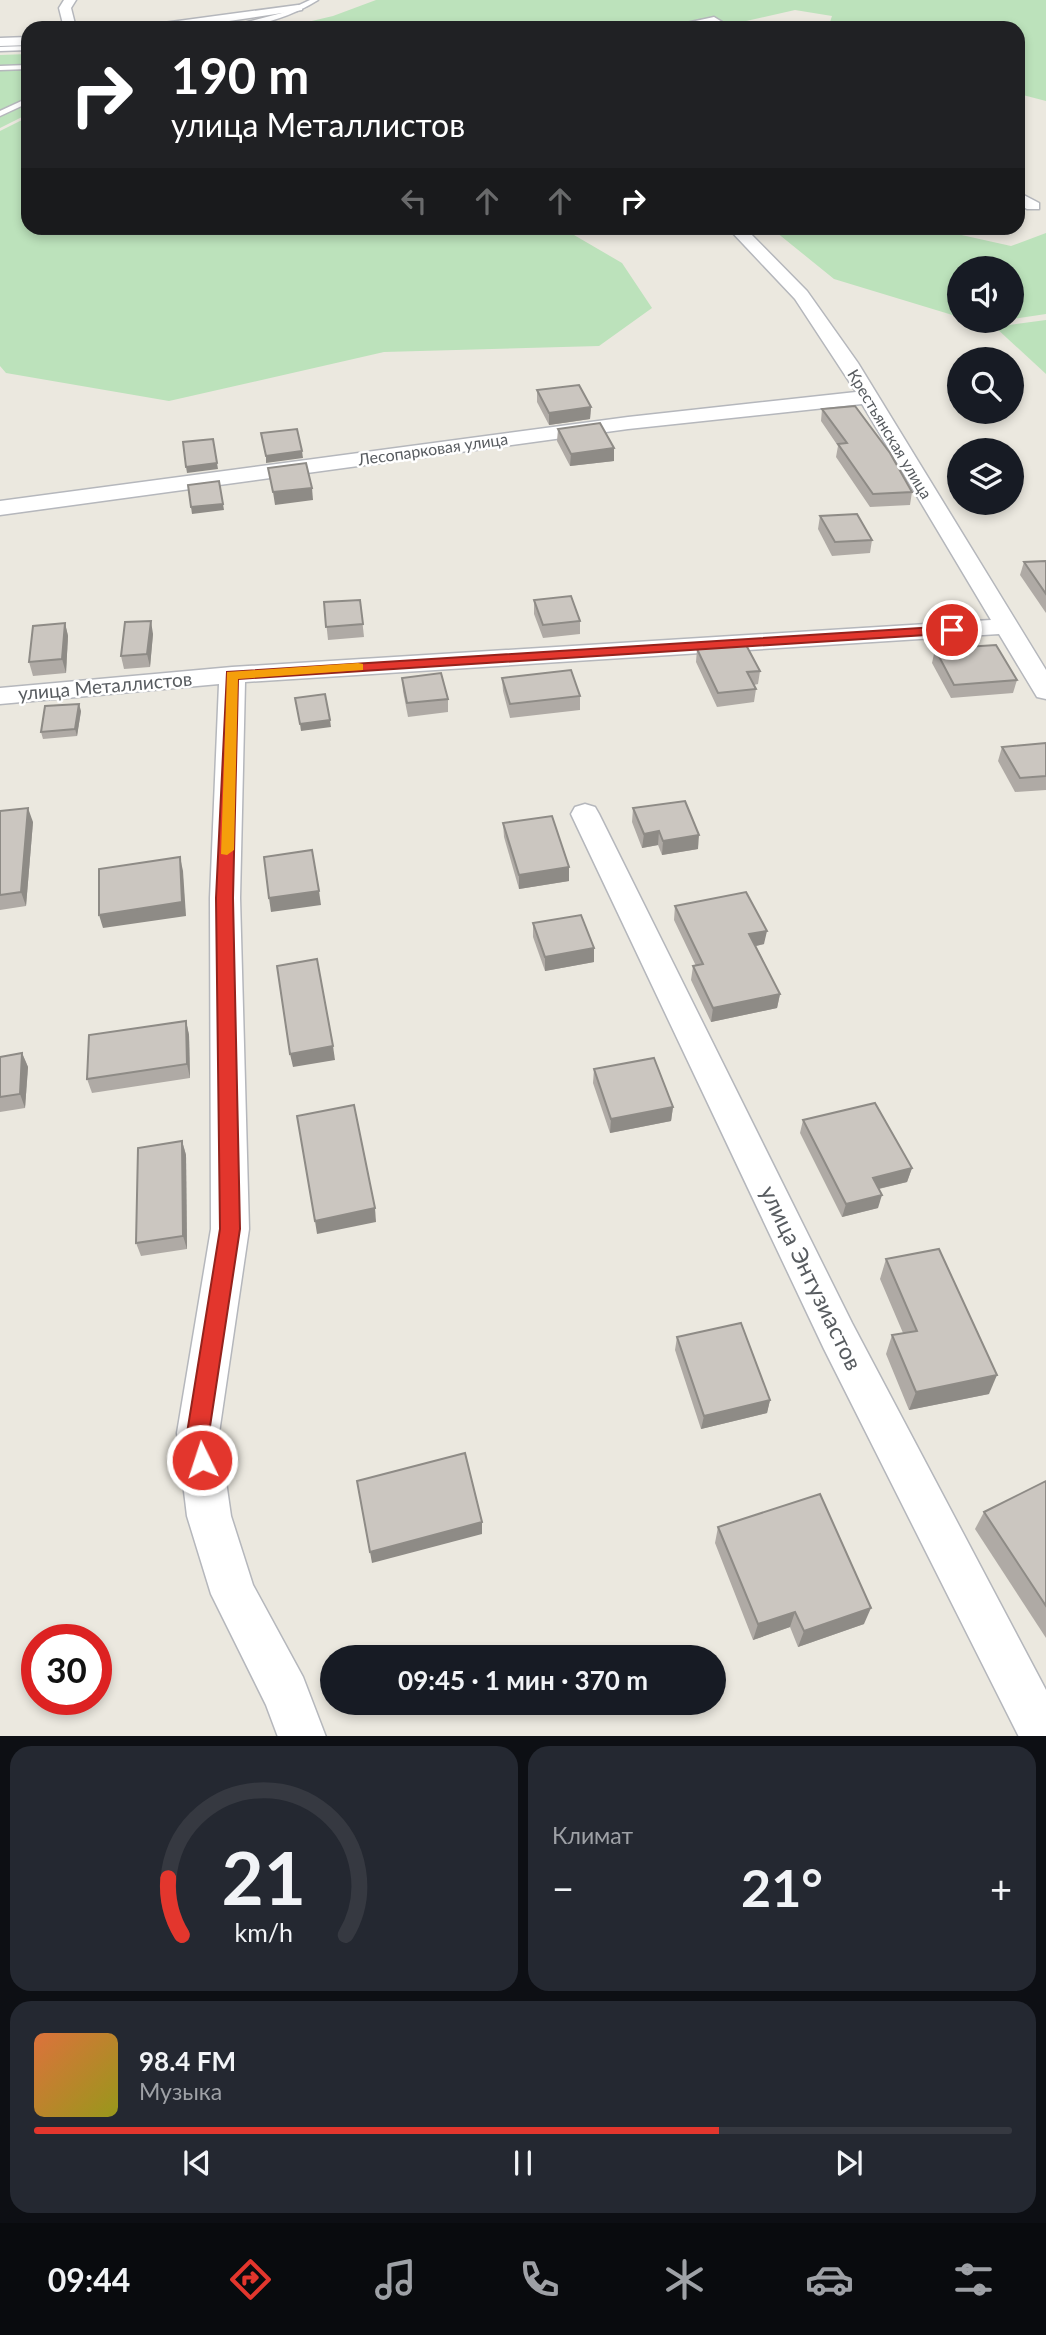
<!DOCTYPE html>
<html lang="ru">
<meta charset="utf-8">
<style>
body{margin:0;font-family:Lato,sans-serif;background:#242831;color:#f1f3f6;height:100vh;display:flex;flex-direction:column;font-size:26px;white-space:nowrap}
*{box-sizing:border-box;margin:0}
p{font-size:23px;color:#9ea1a6}
.icon{flex:none;width:38px;height:38px;fill:none;stroke:currentColor;stroke-width:2;stroke-linecap:round;stroke-linejoin:round}
.map{position:relative;height:1736px;overflow:hidden}
.sheet{display:flex;flex-direction:column;gap:10px;padding:10px;background:#0d0f14;flex:1}
.sheet>*{flex:none}
.guide{position:absolute;left:21px;top:21px;width:1004px;height:214px;border-radius:21px;box-shadow:0 4px 10px #0003;background:#202124;color:#fff;overflow:hidden}
.tools{position:absolute;left:947px;top:256px;display:grid;gap:14px}
.tools a{display:grid;place-items:center;width:77px;height:77px;border-radius:50%;background:#171b24;box-shadow:0 4px 10px #0003;font-size:35px}
.speed{position:absolute;left:21px;top:1624px;display:flex;gap:14px;font-size:35px;font-weight:700;text-align:center}
.speed>*{display:grid;place-content:center;width:91px;height:91px;border-radius:50%;background:#171b24;box-shadow:0 4px 10px #0003;line-height:1}
.speed .limit{border:10px solid #d22;background:#fff;color:#111}
.pin{position:absolute;display:grid;place-items:center;width:60px;height:60px;color:#fff;margin:-30px;border:4px solid #fff;border-radius:50%;box-shadow:0 2px 7px #0007}
.me{position:absolute;width:77px;margin:-38px;rotate:356deg;stroke-linejoin:round;filter:drop-shadow(0 0 5px #0008)}
.turn{display:flex;align-items:center;gap:24px;height:147px;padding:0 35px;font-size:32px}
.turn .icon{width:91px;height:91px;stroke-width:2.5}
.turn b{display:block;font-size:49px;line-height:60px}
.lanes{display:flex;align-items:center;height:66px;padding:0 35px;background:#0003;justify-content:center;gap:35px;direction:ltr}
.lanes .off{opacity:.35}
.big{font-size:52px;font-weight:700;line-height:1.1}
.sheet .card{flex:1;display:flex;flex-direction:column;justify-content:center;gap:10px;min-width:0;padding:0 24px;border-radius:21px;background:#242831}
.sheet .dial{align-items:center;gap:0}
.dial svg{height:182px;overflow:visible;fill:none;stroke:#363941;stroke-width:7;stroke-linecap:round;text-anchor:middle}
.dial text{fill:#f1f3f6;stroke:none}
.song{display:flex;align-items:center;gap:21px}
.cover{width:84px;height:84px;border-radius:10px;background:linear-gradient(135deg,hsl(20 70% 55%),hsl(60 70% 35%))}
.played{height:7px;border-radius:4px;background:linear-gradient(90deg,#e3362d 70%,#363941 70%)}
.keys{display:flex;justify-content:space-around;direction:ltr}
.heat{display:flex;justify-content:space-between;align-items:center;font-size:38px;direction:ltr}
.sheet .tiles{flex:1;display:grid;gap:10px;grid-template-columns:1fr 1fr}
.card:last-child{grid-column:span 2}
.trip{position:absolute;left:320px;top:1645px;width:406px;height:70px;border-radius:35px;background:#171b24;box-shadow:0 4px 10px #0003;font-weight:700;line-height:70px;text-align:center}
.menu{display:flex;height:112px;justify-content:space-around;align-items:center;background:#090b0e;color:#9ea1a6}
.menu .icon{width:49px;height:49px}
.menu .on{color:#e3362d}
.menu b{font-size:32px;color:#f1f3f6}
.map>svg:first-child{display:block}
</style>
<div class="map">
<svg width="1046" height="1737" viewBox="0 0 1046 1737">
<rect width="100%" height="100%" fill="#ebe8df"/>
<g fill="#bce2bb">
<polygon points="376,0 1046,0 1046,101 1019,94 1018,28 828,28 832,16 795,10 715,28 282,28 333,16"/>
<polygon points="28,54 28,114 0,128 0,55"/>
<polygon points="28,117 28,228 562,228 622,263 652,308 599,346 384,352 169,401 6,373 0,366 0,131"/>
<polygon points="771,228 949,228 957,234 1011,246 1046,233 1046,314 1012,319 1012,268 959,268 959,317 834,279"/>
<polygon points="1046,320 1046,374 995,327"/>
</g>
<g fill="none" stroke-linecap="round" stroke-linejoin="round">
<g stroke="#b5b7bc" stroke-width="3">
<g id="service">
<path d="M310,0H318C293,16 255,28 225,28L282,13Z"/>
<polygon points="28,46 28,50 0,51 0,47"/>
<polygon points="28,65 28,69 0,70 0,66"/>
<polygon points="28,98 28,103 0,116 0,111"/>
</g>
</g>
<g stroke="#b5b7bc" stroke-width="3">
<g id="minor">
<polygon points="64,0 76,0 71,8 76,28 64,28 59,8"/>
<polygon points="298,5 302,6 302,10 182,28 150,28 156,24"/>
<polygon points="714,17 732,28 712,25 663,28"/>
<polygon points="28,37 28,45 0,46 0,38"/>
<polygon points="1018,192 1039,203 1039,209 1027,209 1018,204"/>
<polygon points="728,228 745,228 807,291 858,363 1046,670 1046,699 1037,697 999,634 245,682 240,898 249,1229 219,1433 231,1516 253,1585 303,1677 326,1737 278,1737 266,1705 211,1594 187,1516 177,1433 211,1229 210,898 219,684 0,704 0,688 232,667 991,620 862,404 628,429 0,515 0,501 628,417 856,392 795,299"/>
<polygon points="585,804 595,807 599,814 852,1323 1046,1690 1046,1737 1019,1737 824,1349 571,814 575,807"/>
</g>
</g>
<use href="#service" fill="#fff" fill-rule="evenodd"/>
<use href="#minor" fill="#fff" fill-rule="evenodd"/>
</g>
<g fill="#afaaa5">
<polygon points="537,390 591,407 590,419 549,425 537,402"/>
<polygon points="822,409 912,492 910,505 870,507 836,457 838,446 821,421"/>
<polygon points="558,429 614,461 570,466 557,441"/>
<polygon points="820,516 872,540 870,553 832,556 818,529"/>
<polygon points="1046,561 1046,613 1020,575 1024,562"/>
<polygon points="360,600 364,637 328,640 324,602"/>
<polygon points="534,600 580,621 580,634 543,638 534,614"/>
<polygon points="65,623 68,636 66,673 33,676 29,662"/>
<polygon points="153,634 150,667 124,669 121,656"/>
<polygon points="697,649 760,671 758,684 754,685 756,689 754,702 717,707 696,662"/>
<polygon points="935,649 1017,680 1013,693 951,698 932,663"/>
<polygon points="402,678 448,699 448,712 408,717 403,691"/>
<polygon points="502,678 580,696 580,710 510,718 503,691"/>
<polygon points="81,711 77,736 43,739 41,732"/>
<polygon points="1046,743 1046,790 1015,792 998,761 1002,747"/>
<polygon points="633,808 698,849 662,855 658,845 642,848 632,822"/>
<polygon points="0,811 33,822 26,906 0,910"/>
<polygon points="503,823 569,867 569,881 519,889 504,837"/>
<polygon points="675,906 764,944 756,946 780,994 777,1008 711,1022 691,980 693,966 696,966 674,920"/>
<polygon points="533,923 594,962 545,971 533,937"/>
<polygon points="186,1021 189,1035 190,1078 92,1093 87,1079"/>
<polygon points="22,1053 28,1067 25,1108 0,1112 0,1057"/>
<polygon points="594,1069 673,1107 671,1121 610,1133 593,1083"/>
<polygon points="803,1120 912,1168 907,1182 879,1189 878,1208 842,1217 800,1133"/>
<polygon points="182,1141 186,1155 187,1249 141,1256 136,1243"/>
<polygon points="886,1259 989,1394 909,1410 886,1354 892,1335 903,1333 880,1279"/>
<polygon points="677,1337 770,1400 767,1413 701,1429 675,1350"/>
<polygon points="1046,1481 1046,1638 975,1529 984,1512"/>
<polygon points="718,1527 864,1624 798,1647 790,1627 753,1640 715,1543"/>
</g>
<g fill="#8e8b86">
<polygon points="591,407 590,419 549,425 549,413"/>
<polygon points="614,448 614,461 570,466 571,454"/>
<polygon points="302,451 303,458 266,463 266,456"/>
<polygon points="217,463 218,469 187,473 186,467"/>
<polygon points="312,488 313,500 275,505 273,492"/>
<polygon points="223,504 224,510 192,514 191,507"/>
<polygon points="151,621 153,634 150,667 147,654"/>
<polygon points="65,623 68,636 66,673 62,659"/>
<polygon points="79,704 81,711 77,736 75,729"/>
<polygon points="330,720 331,727 301,731 300,724"/>
<polygon points="28,808 33,822 26,906 21,892"/>
<polygon points="659,831 658,845 642,848 644,834"/>
<polygon points="699,835 698,849 662,855 663,841"/>
<polygon points="180,857 183,871 186,916 103,928 99,915"/>
<polygon points="569,867 569,881 519,889 519,875"/>
<polygon points="319,891 321,905 271,912 269,898"/>
<polygon points="767,931 764,944 747,948 749,934"/>
<polygon points="594,948 594,962 545,971 545,957"/>
<polygon points="780,994 777,1008 711,1022 713,1008"/>
<polygon points="186,1021 189,1035 190,1078 187,1064"/>
<polygon points="333,1046 335,1060 293,1067 290,1054"/>
<polygon points="22,1053 28,1067 25,1108 20,1094"/>
<polygon points="673,1107 671,1121 610,1133 611,1119"/>
<polygon points="182,1141 186,1155 187,1249 183,1236"/>
<polygon points="912,1168 907,1182 869,1191 873,1178"/>
<polygon points="882,1195 878,1208 842,1217 846,1204"/>
<polygon points="375,1208 376,1222 317,1234 315,1221"/>
<polygon points="997,1375 989,1394 909,1410 916,1392"/>
<polygon points="770,1400 767,1413 701,1429 704,1416"/>
<polygon points="482,1522 482,1534 372,1563 370,1552"/>
<polygon points="871,1608 864,1624 798,1647 804,1631"/>
<polygon points="795,1612 790,1627 753,1640 758,1624"/>
</g>
<g fill="#cbc6c0" stroke="#8e8b86" stroke-width="2">
<polygon points="579,385 591,407 549,413 537,390"/>
<polygon points="855,406 890,453 912,492 873,494 838,444 847,443 822,409"/>
<polygon points="600,423 614,448 571,454 558,429"/>
<polygon points="297,429 302,451 266,456 261,433"/>
<polygon points="213,439 217,463 186,467 183,442"/>
<polygon points="306,463 312,488 273,492 268,468"/>
<polygon points="219,481 223,504 191,507 188,485"/>
<polygon points="857,514 872,540 835,542 820,516"/>
<polygon points="1046,561 1046,594 1024,562"/>
<polygon points="571,596 580,621 543,625 534,600"/>
<polygon points="360,600 363,624 326,627 324,602"/>
<polygon points="151,621 147,654 121,656 125,622"/>
<polygon points="65,623 62,659 29,662 33,626"/>
<polygon points="745,643 760,671 747,672 756,689 718,693 697,649"/>
<polygon points="996,645 1017,680 954,685 935,649"/>
<polygon points="571,670 580,696 510,704 502,678"/>
<polygon points="441,673 448,699 407,703 402,678"/>
<polygon points="325,694 330,720 300,724 295,698"/>
<polygon points="79,704 75,729 41,732 45,706"/>
<polygon points="1046,743 1046,776 1020,778 1002,747"/>
<polygon points="685,801 699,835 663,841 659,831 644,834 633,808"/>
<polygon points="28,808 21,892 0,895 0,811"/>
<polygon points="552,816 569,867 519,875 503,823"/>
<polygon points="312,850 319,891 269,898 264,857"/>
<polygon points="180,857 182,902 99,915 99,869"/>
<polygon points="746,892 767,931 749,934 780,994 713,1008 693,966 703,964 675,906"/>
<polygon points="581,915 594,948 545,957 533,923"/>
<polygon points="317,959 333,1046 290,1054 277,966"/>
<polygon points="186,1021 187,1064 87,1079 89,1035"/>
<polygon points="22,1053 20,1094 0,1097 0,1057"/>
<polygon points="654,1058 673,1107 611,1119 594,1069"/>
<polygon points="875,1103 912,1168 873,1178 882,1195 846,1204 803,1120"/>
<polygon points="354,1105 375,1208 315,1221 297,1116"/>
<polygon points="182,1141 183,1236 136,1243 138,1148"/>
<polygon points="939,1249 997,1375 916,1392 892,1335 917,1331 886,1259"/>
<polygon points="741,1323 770,1400 704,1416 677,1337"/>
<polygon points="465,1453 482,1522 370,1552 357,1481"/>
<polygon points="1046,1481 1046,1606 984,1512"/>
<polygon points="820,1494 871,1608 804,1631 795,1612 758,1624 718,1527"/>
</g>
<polygon fill="#e3362d" stroke="#94231d" stroke-width="2" points="952,626 957,627 957,633 238,679 233,898 240,1229 209,1433 213,1460 210,1468 202,1471 194,1468 187,1433 220,1229 216,898 227,672"/>
<polygon fill="#f59e0b" points="358,663 363,664 363,670 238,679 234,850 227,855 221,854 227,672"/>
<g text-anchor="middle" stroke-width="5" stroke-linejoin="round" paint-order="stroke">
<g font-size="16" fill="#585c60" stroke="#fff">
<text transform="translate(890 434) rotate(59)" y="6">Крестьянская улица</text>
<text transform="translate(433 449) rotate(-8)" y="6">Лесопарковая улица</text>
</g>
<g font-size="19" fill="#585c60" stroke="#fff">
<text transform="translate(105 686) rotate(-5)" y="7">улица Металлистов</text>
</g>
<g font-size="23" fill="#585c60" stroke="#fff">
<text transform="translate(811 1278) rotate(64)" y="8">улица Энтузиастов</text>
</g>
</g>
</svg>
<div class="tools">
<a><svg class="icon" aria-label="sound" viewBox="0 0 24 24"><path d="M4 9h4l5-4v14l-5-4H4zM17 9q2 3 0 6"/></svg></a>
<a><svg class="icon" aria-label="search" viewBox="0 0 24 24"><circle cx="10" cy="10" r="6"/><path d="M15 15l6 6"/></svg></a>
<a><svg class="icon" aria-label="layers" viewBox="0 0 24 24"><path d="M12 4l9 5-9 5-9-5zM3 14l9 5 9-5"/></svg></a>
</div>
<div class="speed"><div class="limit">30</div></div>
<div class="pin" style="left:952px;top:630px;background:#d93025"><svg class="icon" aria-label="arrive" viewBox="0 0 24 24"><path d="M6 21V4h12l-3 4 3 4H6"/></svg></div>
<svg class="me" style="left:202px;top:1460px" viewBox="-20 -20 40 40"><circle r="17" fill="#e3362d" stroke="#fff" stroke-width="3"/><path d="M0-11L8 9 0 5-8 9z" fill="#fff"/></svg>
<div class="trip">09:45 · 1 мин · 370 m</div>
<div class="guide">
<div class="turn"><svg class="icon" aria-label="right" viewBox="0 0 24 24"><path d="M7 20v-9h11M14 6l5 5-5 5"/></svg><div><b>190 m</b>улица Металлистов</div></div>
<div class="lanes"><svg class="icon off" aria-label="left" viewBox="0 0 24 24"><path d="M17 20v-9H6M10 6l-5 5 5 5"/></svg><svg class="icon off" aria-label="ahead" viewBox="0 0 24 24"><path d="M12 20V5M6 11l6-6 6 6"/></svg><svg class="icon off" aria-label="ahead" viewBox="0 0 24 24"><path d="M12 20V5M6 11l6-6 6 6"/></svg><svg class="icon" aria-label="right" viewBox="0 0 24 24"><path d="M7 20v-9h11M14 6l5 5-5 5"/></svg></div>
</div>
</div>
<section class="sheet">
<div class="tiles">
<div class="card dial"><svg viewBox="0 0 100 80">
<path d="M14 69A42 42 0 1 1 86 69"/>
<path d="M14 69A42 42 0 0 1 8 44" stroke="#e3362d"/>
<text x="50" y="56" font-size="32" font-weight="700">21</text>
<text x="50" y="72" font-size="11">km/h</text>
</svg></div>
<div class="card"><p>Климат</p>
<div class="heat"><a>−</a><b class="big">21°</b><a>+</a></div>
</div>
<div class="card">
<div class="song"><i class="cover"></i><div><b>98.4 FM</b><p>Музыка</p></div></div>
<div class="played"></div>
<div class="keys"><svg class="icon" aria-label="previous" viewBox="0 0 24 24"><path d="M18 5L8 12l10 7zM5 5v14"/></svg><svg class="icon" aria-label="pause" viewBox="0 0 24 24"><path d="M8 5v14M16 5v14"/></svg><svg class="icon" aria-label="next" viewBox="0 0 24 24"><path d="M6 5l10 7-10 7zM19 5v14"/></svg></div>
</div>
</div>
</section>
<nav class="menu">
<b>09:44</b>
<svg class="icon on" aria-label="directions" viewBox="0 0 24 24"><path d="M12 3l9 9-9 9-9-9zM9 14v-3h6M13 9l2 2-2 2"/></svg>
<svg class="icon" aria-label="music" viewBox="0 0 24 24"><path d="M9 18V5l10-2v13"/><circle cx="6" cy="18" r="3"/><circle cx="16" cy="16" r="3"/></svg>
<svg class="icon" aria-label="phone" viewBox="0 0 24 24"><path d="M5 4h4l2 5-3 2q2 4 5 5l2-3 5 2v4C11 20 4 13 5 4z"/></svg>
<svg class="icon" aria-label="climate" viewBox="0 0 24 24"><path d="M12 3v18M4 7l16 10M4 17L20 7"/></svg>
<svg class="icon" aria-label="car" viewBox="0 0 24 24"><path d="M5 17H2v-5l4-1 3-4h7l3 4 3 1v5h-3M9 17h6M6 11h13"/><circle cx="7" cy="17" r="2"/><circle cx="17" cy="17" r="2"/></svg>
<svg class="icon" aria-label="filters" viewBox="0 0 24 24"><path d="M4 7h16M4 17h16"/><circle cx="9" cy="7" r="2"/><circle cx="15" cy="17" r="2"/></svg>
</nav>
